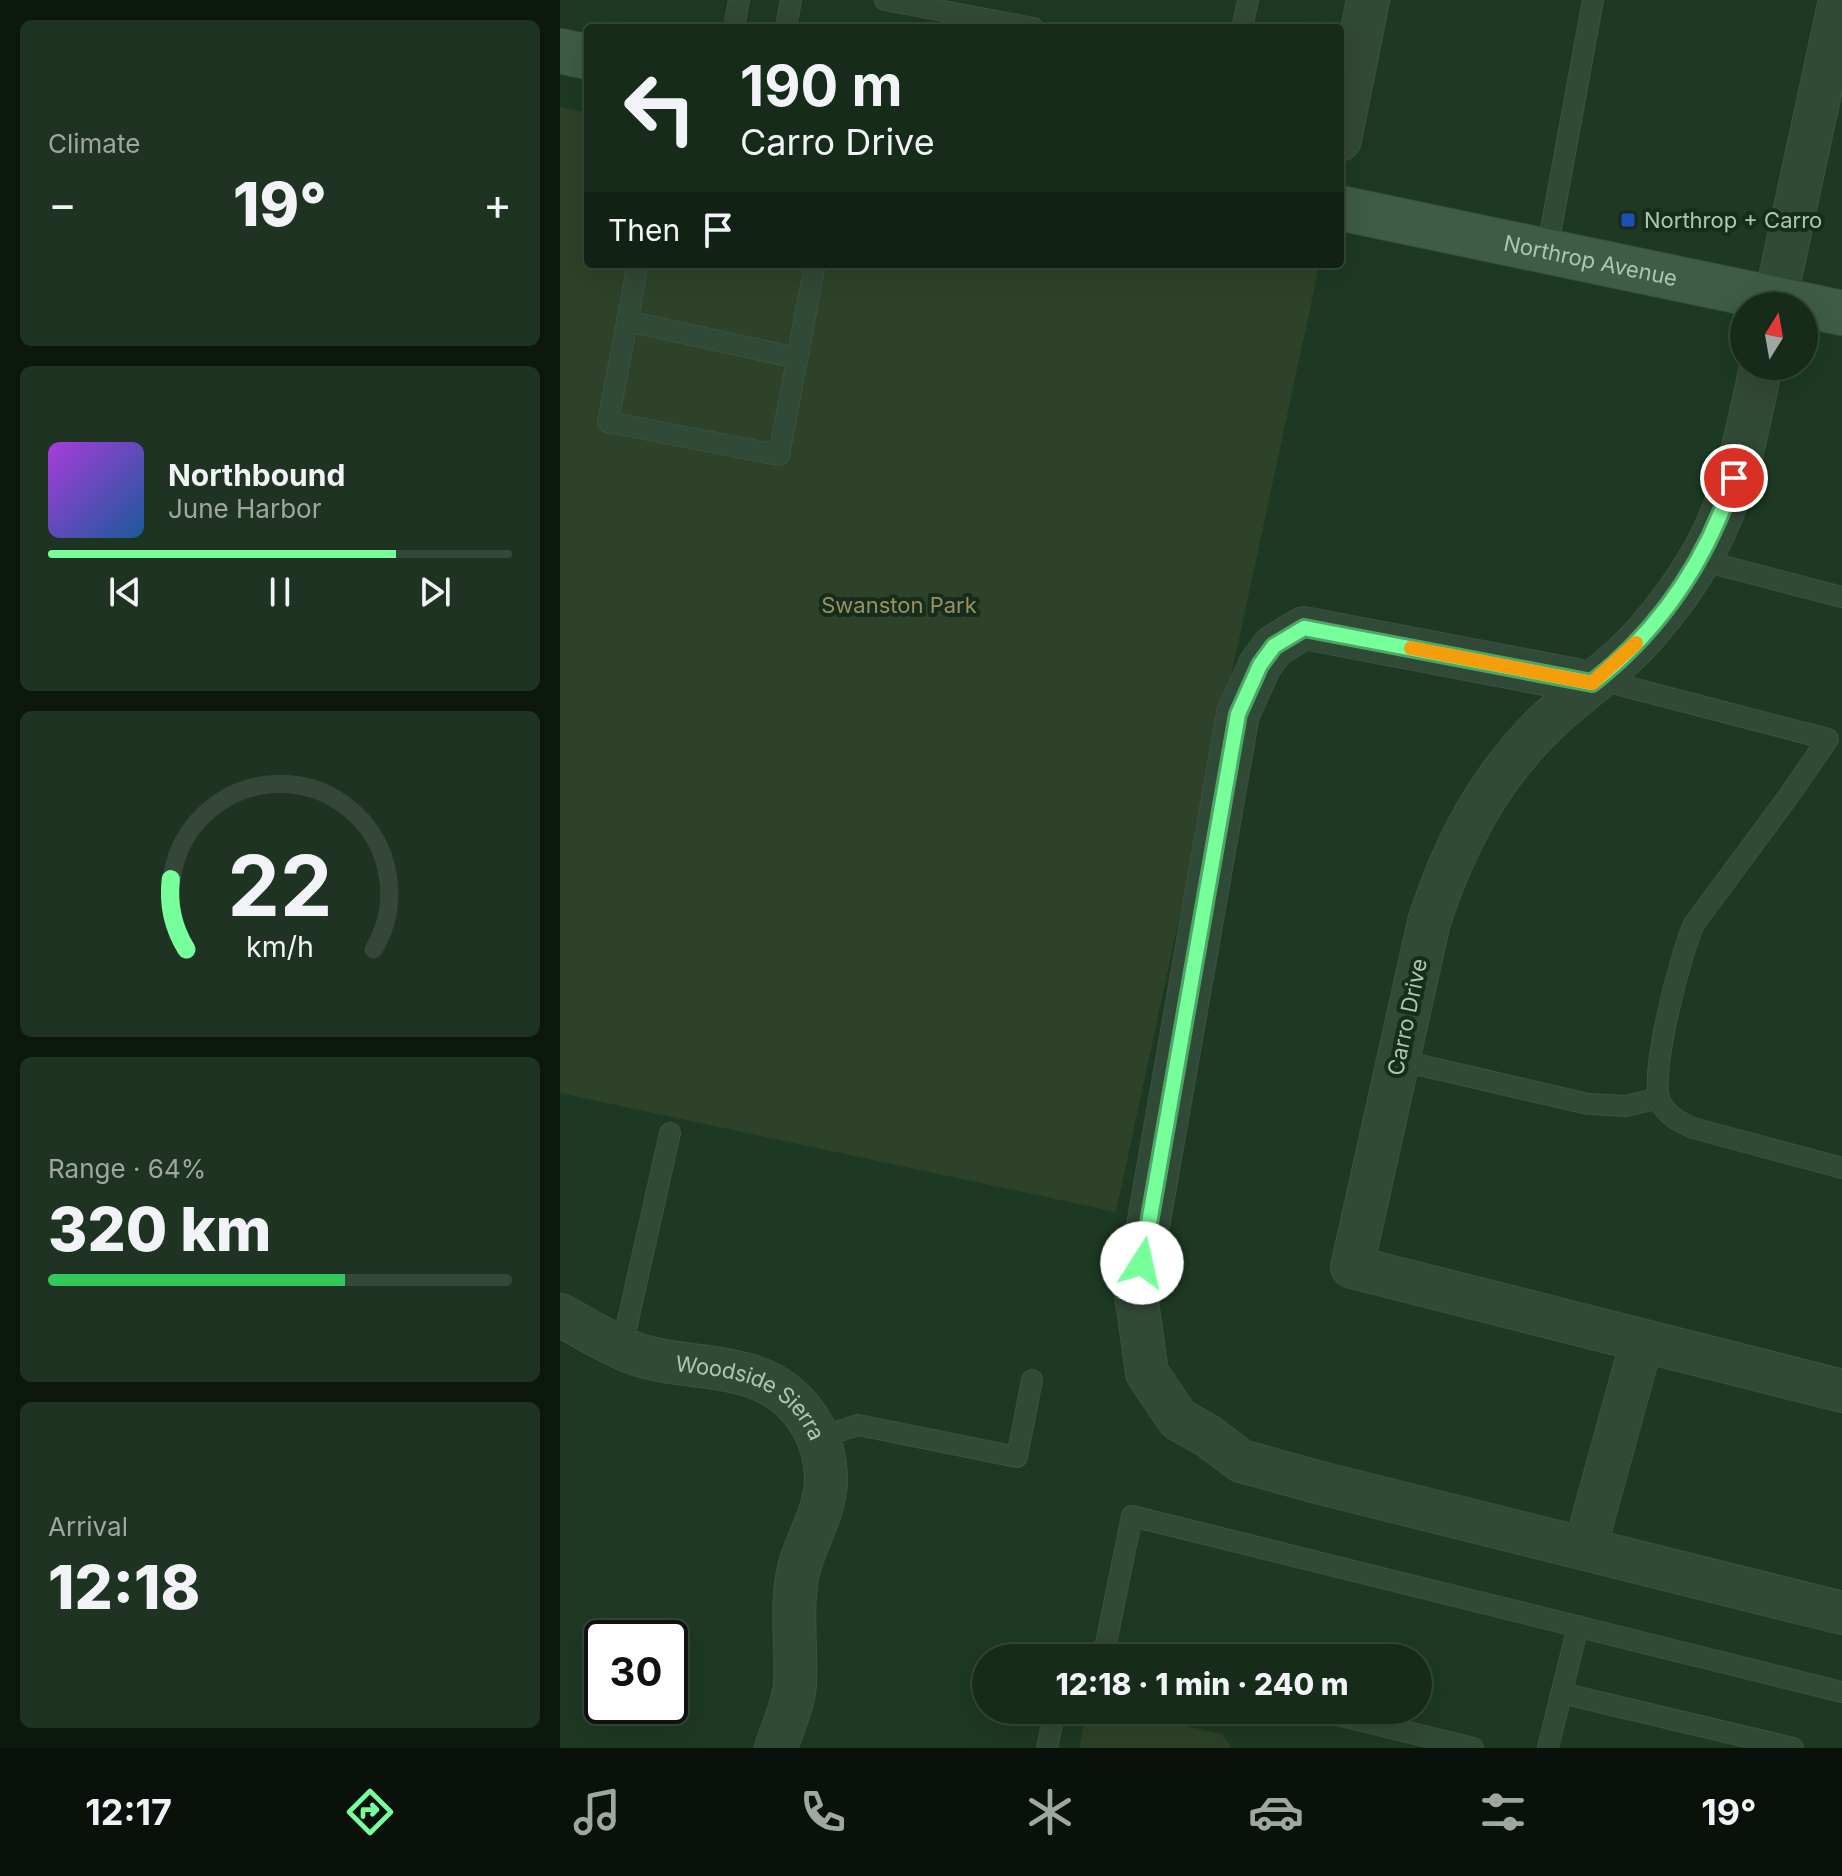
<!DOCTYPE html>
<meta charset="utf-8">
<style>
body{margin:0;font-family:Inter,sans-serif;background:#1f3323;color:#f1f3f6;height:100vh;display:flex;flex-direction:column;font-size:30px;white-space:nowrap}
*{box-sizing:border-box;margin:0}
p{font-size:26px;color:#9ea7a2}
.icon{flex:none;width:44px;height:44px;fill:none;stroke:currentColor;stroke-width:2;stroke-linecap:round;stroke-linejoin:round}
.map{position:relative;flex:1;overflow:hidden}
.sheet{display:flex;flex-direction:column;gap:20px;padding:20px;background:#0c180e;width:560px}
.sheet>*{flex:none}
.top-card{position:absolute;left:24px;top:24px;width:760px;height:244px;border-radius:8px;box-shadow:0 8px 32px #0002,0 0 0 2px #354739;background:#162b1a;color:#f1f3f6;overflow:hidden}
.needle{width:52px;rotate:11deg}
.controls{position:absolute;left:1170px;top:292px;display:grid;gap:16px}
.controls a{display:grid;place-items:center;width:88px;height:88px;border-radius:50%;background:#162b1a;box-shadow:0 8px 32px #0002,0 0 0 2px #354739;font-size:40px}
.speed{position:absolute;left:24px;top:1620px;display:flex;gap:16px;font-size:40px;font-weight:700;text-align:center}
.speed>*{display:grid;place-content:center;width:104px;height:104px;border-radius:50%;background:#162b1a;box-shadow:0 8px 32px #0002,0 0 0 2px #354739;line-height:1}
.speed .limit{border:4px solid #111;border-radius:12px;background:#fff;color:#111}
.pin{position:absolute;display:grid;place-items:center;width:68px;height:68px;color:#fff;margin:-34px;border:4px solid #fff;border-radius:50%;box-shadow:0 2px 8px #0007}
.me{position:absolute;width:88px;margin:-44px;rotate:10deg;stroke-linejoin:round;filter:drop-shadow(0 0 6px #0008)}
.turn{display:flex;align-items:center;gap:28px;height:168px;padding:0 24px;font-size:36px}
.turn .icon{width:104px;height:104px;stroke-width:2.5}
.turn b{display:block;font-size:56px;line-height:68px}
.then{display:flex;align-items:center;height:76px;padding:0 24px;background:#0003;gap:16px;font-size:30px}
.big{font-size:60px;font-weight:800;line-height:1.1}
.sheet .tile{flex:1;display:flex;flex-direction:column;justify-content:center;gap:12px;min-width:0;padding:0 28px;border-radius:12px;background:#1f3323}
.sheet .dial{align-items:center;gap:0}
.dial svg{height:208px;overflow:visible;fill:none;stroke:#354739;stroke-width:7;stroke-linecap:round;text-anchor:middle}
.dial text{fill:#f1f3f6;stroke:none}
.song{display:flex;align-items:center;gap:24px}
.cover{width:96px;height:96px;border-radius:12px;background:linear-gradient(135deg,hsl(280 70% 55%),hsl(210 70% 35%))}
.played{height:8px;border-radius:4px;background:linear-gradient(90deg,#77ff9b 75%,#354739 75%)}
.keys{display:flex;justify-content:space-around;direction:ltr}
.heat{display:flex;justify-content:space-between;align-items:center;font-size:44px;direction:ltr}
.charge{height:12px;border-radius:6px;background:linear-gradient(90deg,#34c759 64%,#354739 0)}
.trip{position:absolute;left:412px;top:1644px;width:460px;height:80px;border-radius:40px;background:#162b1a;box-shadow:0 8px 32px #0002,0 0 0 2px #354739;font-weight:800;line-height:80px;text-align:center}
.tab-bar{display:flex;height:128px;justify-content:space-around;align-items:center;background:#09110a;color:#9ea7a2}
.tab-bar .icon{width:56px;height:56px}
.tab-bar .on{color:#77ff9b}
.tab-bar b{font-size:36px;color:#f1f3f6}
main{display:flex;flex:1;min-height:0}
.map>svg:first-child{display:block}
</style>
<main>
<section class="sheet">
<div class="tile"><p>Climate</p>
<div class="heat"><a>−</a><b class="big">19°</b><a>+</a></div>
</div>
<div class="tile">
<div class="song"><i class="cover"></i><div><b>Northbound</b><p>June Harbor</p></div></div>
<div class="played"></div>
<div class="keys"><svg class="icon" aria-label="previous" viewBox="0 0 24 24"><path d="M18 5L8 12l10 7zM5 5v14"/></svg><svg class="icon" aria-label="pause" viewBox="0 0 24 24"><path d="M8 5v14M16 5v14"/></svg><svg class="icon" aria-label="next" viewBox="0 0 24 24"><path d="M6 5l10 7-10 7zM19 5v14"/></svg></div>
</div>
<div class="tile dial"><svg viewBox="0 0 100 80">
<path d="M14 69A42 42 0 1 1 86 69"/>
<path d="M14 69A42 42 0 0 1 8 42" stroke="#77ff9b"/>
<text x="50" y="56" font-size="32" font-weight="700">22</text>
<text x="50" y="72" font-size="11">km/h</text>
</svg></div>
<div class="tile"><p>Range · 64%</p><b class="big">320 km</b><div class="charge"></div></div>
<div class="tile"><p>Arrival</p><b class="big">12:18</b></div>
</section>
<div class="map">
<svg width="1282" height="1748" viewBox="0 0 1282 1748">
<rect width="100%" height="100%" fill="#1d3923"/>
<g fill="#2d4228">
<polygon points="0,107 28,113 28,264 746,264 759,267 556,1212 0,1093"/>
<polygon points="527,1710 555,1710 662,1734 672,1748 519,1748"/>
</g>
<g fill="none" stroke-linecap="round" stroke-linejoin="round">
<g stroke="#3b5240" stroke-width="22">
<g id="lane">
<polyline points="325,0 473,28"/>
<polyline points="174,28 179,0"/>
<polyline points="226,28 231,0"/>
<polyline points="682,28 688,0"/>
<polyline points="987,251 1033,0"/>
<polyline points="78,264 48,422 219,455 255,264"/>
<polyline points="67,321 237,358"/>
<polyline points="1140,560 1282,597"/>
<path d="M1037,679L1268,739L1228,797L1134,924C1121,952 1089,1074 1100,1101C1106,1115 1119,1122 1133,1128L1282,1168"/>
<polyline points="838,1060 1028,1104 1066,1106 1099,1098"/>
<polyline points="62,1347 110,1133"/>
<polyline points="258,1438 298,1425 457,1457 472,1380"/>
<polyline points="543,1658 572,1516 1282,1692"/>
<polyline points="1001,1693 1233,1748"/>
<polyline points="757,1710 913,1748"/>
<polyline points="487,1748 495,1710"/>
<polyline points="988,1748 1018,1626"/>
</g>
</g>
<g stroke="#3b5240" stroke-width="44">
<g id="street">
<polyline points="780,140 808,0"/>
<polyline points="1214,306 1280,0"/>
<path d="M1201,366C1187,433 1174,503 1138,562C1124,586 1106,610 1088,631C1059,665 1021,690 989,720C929,777 894,845 869,922L792,1267L1282,1391"/>
<polyline points="1032,683 744,628 714,646 700,665 678,714 576,1294 587,1373 618,1419 648,1436 681,1461 761,1483 1282,1613"/>
<path id="s1" d="M0,1315C23,1327 53,1346 76,1354C111,1366 149,1364 184,1374C234,1387 266,1429 266,1481C265,1512 247,1539 239,1568C230,1605 237,1646 235,1684C234,1703 222,1729 216,1748"/>
<polyline points="1025,1548 1082,1341"/>
</g>
</g>
<g stroke="#3b5240" stroke-width="46">
<g id="secondary">
<polyline points="0,51 28,57"/>
<path id="s2" d="M780,208L1282,313"/>
</g>
</g>
<use href="#lane" stroke="#314937" stroke-width="20"/>
<use href="#street" stroke="#314937" stroke-width="42"/>
<use href="#secondary" stroke="#3e5c47" stroke-width="44"/>
</g>
<g fill="none" stroke-linecap="round" stroke-linejoin="round">
<g stroke="#4da665" stroke-width="20">
<path id="route" d="M582,1263L678,714L700,665L714,646L744,628L1032,683C1100,630 1147,559 1174,478"/>
</g>
<use href="#route" stroke="#77ff9b" stroke-width="14"/>
<polyline stroke="#f59e0b" stroke-width="14" points="851,648 1032,683 1076,643"/>
</g>
<rect fill="#1a4fb4" stroke="#172d1c" stroke-width="3" x="1060" y="212" width="16" height="16" rx="4"/>
<g text-anchor="middle" stroke-width="8" stroke-linejoin="round" paint-order="stroke">
<g font-size="22" fill="#abc6b2" stroke="#172d1c" text-anchor="start">
<text x="1084" y="228">Northrop + Carro</text>
</g>
<g font-size="22" fill="#abc6b2" stroke="#172d1c">
<text dy="8" stroke="none"><textPath href="#s2" startOffset="256">Northrop Avenue</textPath></text>
<text transform="translate(847 1017) rotate(-78)" y="8">Carro Drive</text>
<text dy="8" stroke="none"><textPath href="#s1" startOffset="212">Woodside Sierra</textPath></text>
</g>
<g font-size="22" fill="#989260" stroke="#172d1c">
<text x="339" y="613">Swanston Park</text>
</g>
</g>
</svg>
<div class="controls">
<a><svg class="needle" viewBox="-14 -14 28 28"><path d="M0-13l5 13h-10z" fill="#e53935"/><path d="M0 13l5-13h-10z" fill="#9ea7a2"/></svg></a>
</div>
<div class="speed"><div class="limit">30</div></div>
<div class="pin" style="left:1174px;top:478px;background:#d93025"><svg class="icon" aria-label="arrive" viewBox="0 0 24 24"><path d="M6 21V4h12l-3 4 3 4H6"/></svg></div>
<svg class="me" style="left:582px;top:1263px" viewBox="-20 -20 40 40"><circle r="19" fill="#fff"/><path d="M0-13L10 11 0 6-10 11z" fill="#77ff9b"/></svg>
<div class="trip">12:18 · 1 min · 240 m</div>
<div class="top-card">
<div class="turn"><svg class="icon" aria-label="left" viewBox="0 0 24 24"><path d="M17 20v-9H6M10 6l-5 5 5 5"/></svg><div><b>190 m</b>Carro Drive</div></div>
<div class="then">Then<svg class="icon" aria-label="arrive" viewBox="0 0 24 24"><path d="M6 21V4h12l-3 4 3 4H6"/></svg></div>
</div>
</div>
</main>
<nav class="tab-bar">
<b>12:17</b>
<svg class="icon on" aria-label="directions" viewBox="0 0 24 24"><path d="M12 3l9 9-9 9-9-9zM9 14v-3h6M13 9l2 2-2 2"/></svg>
<svg class="icon" aria-label="music" viewBox="0 0 24 24"><path d="M9 18V5l10-2v13"/><circle cx="6" cy="18" r="3"/><circle cx="16" cy="16" r="3"/></svg>
<svg class="icon" aria-label="phone" viewBox="0 0 24 24"><path d="M5 4h4l2 5-3 2q2 4 5 5l2-3 5 2v4C11 20 4 13 5 4z"/></svg>
<svg class="icon" aria-label="climate" viewBox="0 0 24 24"><path d="M12 3v18M4 7l16 10M4 17L20 7"/></svg>
<svg class="icon" aria-label="car" viewBox="0 0 24 24"><path d="M5 17H2v-5l4-1 3-4h7l3 4 3 1v5h-3M9 17h6M6 11h13"/><circle cx="7" cy="17" r="2"/><circle cx="17" cy="17" r="2"/></svg>
<svg class="icon" aria-label="filters" viewBox="0 0 24 24"><path d="M4 7h16M4 17h16"/><circle cx="9" cy="7" r="2"/><circle cx="15" cy="17" r="2"/></svg>
<b>19°</b>
</nav>
